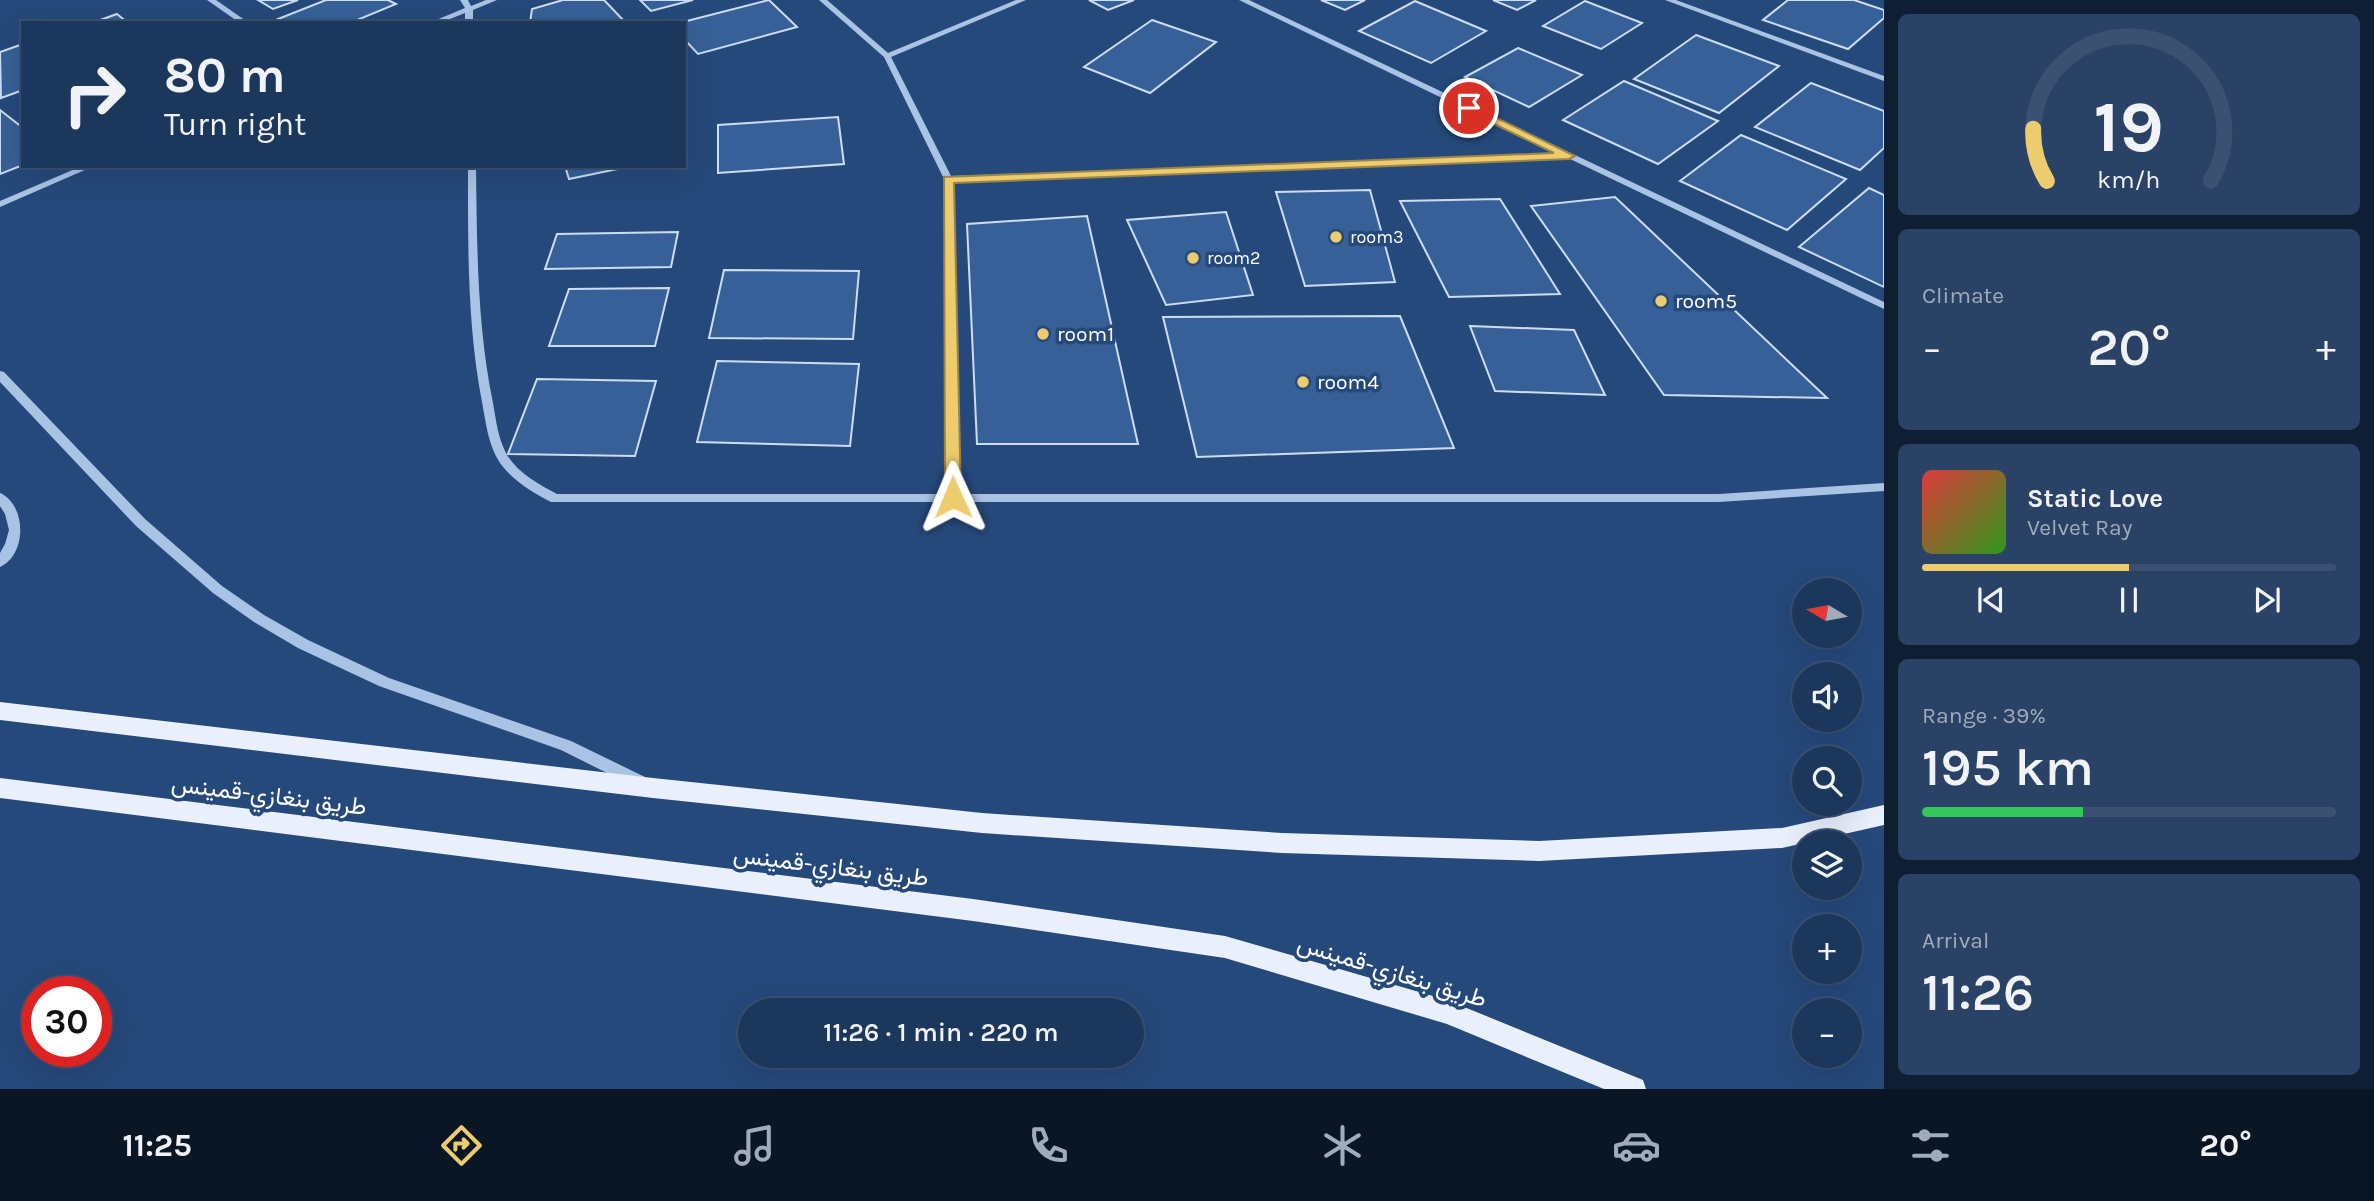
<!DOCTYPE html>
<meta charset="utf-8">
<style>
body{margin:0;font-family:Karla,Vazirmatn,sans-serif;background:#294265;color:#f1f3f6;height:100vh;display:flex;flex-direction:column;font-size:26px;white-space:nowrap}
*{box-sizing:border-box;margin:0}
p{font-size:23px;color:#a0acbb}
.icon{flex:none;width:38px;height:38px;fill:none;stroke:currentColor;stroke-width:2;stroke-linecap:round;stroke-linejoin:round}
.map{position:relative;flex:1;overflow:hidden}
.side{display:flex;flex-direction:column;gap:14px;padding:14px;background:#0f1e33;width:490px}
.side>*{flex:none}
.hud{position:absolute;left:21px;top:21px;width:665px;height:147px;border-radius:0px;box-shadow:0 7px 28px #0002,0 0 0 2px #3a5172;background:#1c375c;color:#f1f3f6;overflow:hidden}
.needle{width:46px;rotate:280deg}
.tools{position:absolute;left:1792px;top:578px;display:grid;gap:14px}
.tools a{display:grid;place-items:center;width:70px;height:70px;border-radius:50%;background:#1c375c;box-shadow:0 7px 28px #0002,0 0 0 2px #3a5172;font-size:35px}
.speed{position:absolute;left:21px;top:976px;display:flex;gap:14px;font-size:35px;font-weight:700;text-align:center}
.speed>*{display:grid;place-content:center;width:91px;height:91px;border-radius:50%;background:#1c375c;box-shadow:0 7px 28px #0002,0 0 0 2px #3a5172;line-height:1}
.speed .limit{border:10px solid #d22;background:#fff;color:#111}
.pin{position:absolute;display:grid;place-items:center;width:60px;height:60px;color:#fff;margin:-30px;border:4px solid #fff;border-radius:50%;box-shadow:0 2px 7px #0007}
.me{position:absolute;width:77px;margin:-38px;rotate:359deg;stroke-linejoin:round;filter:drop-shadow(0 0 5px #0008)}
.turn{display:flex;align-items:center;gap:24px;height:147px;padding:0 28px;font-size:32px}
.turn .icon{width:91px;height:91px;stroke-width:2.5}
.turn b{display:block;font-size:49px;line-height:60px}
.big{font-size:52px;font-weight:600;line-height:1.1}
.side .card{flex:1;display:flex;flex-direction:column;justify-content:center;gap:10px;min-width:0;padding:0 24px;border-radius:10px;background:#294265}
.side .dial{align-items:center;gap:0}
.dial svg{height:182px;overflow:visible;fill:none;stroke:#3a5172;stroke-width:7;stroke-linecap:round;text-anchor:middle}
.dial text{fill:#f1f3f6;stroke:none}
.song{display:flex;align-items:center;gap:21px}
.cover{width:84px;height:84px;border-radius:10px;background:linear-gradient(135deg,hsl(0 70% 55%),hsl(110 70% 35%))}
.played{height:7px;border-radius:4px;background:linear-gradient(90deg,#edcb6f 50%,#3a5172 50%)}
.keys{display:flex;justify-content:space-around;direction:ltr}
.heat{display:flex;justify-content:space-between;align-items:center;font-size:38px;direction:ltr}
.charge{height:10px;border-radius:5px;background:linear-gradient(90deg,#34c759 39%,#3a5172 0)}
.trip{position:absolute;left:738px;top:998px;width:406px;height:70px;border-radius:35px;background:#1c375c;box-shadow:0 7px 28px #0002,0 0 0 2px #3a5172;font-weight:600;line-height:70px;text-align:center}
.tabs{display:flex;height:112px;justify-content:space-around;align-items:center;background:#0b1625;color:#a0acbb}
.tabs .icon{width:49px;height:49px}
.tabs .current{color:#edcb6f}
.tabs b{font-size:32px;color:#f1f3f6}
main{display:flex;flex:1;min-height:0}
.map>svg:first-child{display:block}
</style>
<main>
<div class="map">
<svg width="1884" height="1089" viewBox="0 0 1884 1089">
<rect width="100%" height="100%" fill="#26497b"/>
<g fill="#366097" stroke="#ccddf3" stroke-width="2">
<polygon points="258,0 298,0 273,9"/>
<polygon points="326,0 388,0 396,4 350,23 284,23 278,19"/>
<polygon points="563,0 604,0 626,23 530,23 532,9"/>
<polygon points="640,0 693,0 651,11"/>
<polygon points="769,0 797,27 698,54 684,39 684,23 679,23"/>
<polygon points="1089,0 1134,0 1108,10"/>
<polygon points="1321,0 1365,0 1345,10"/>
<polygon points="1493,0 1536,0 1517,10"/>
<polygon points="1788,0 1854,0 1884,10 1884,18 1848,49 1763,20"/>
<polygon points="1415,1 1486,31 1431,63 1359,31"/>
<polygon points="1585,1 1642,23 1601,49 1543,26"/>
<polygon points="117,14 128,23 92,23"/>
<polygon points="1152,20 1216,42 1150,93 1084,67"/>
<polygon points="1696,35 1779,66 1719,113 1634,79"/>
<polygon points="23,44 23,90 1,98 0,52"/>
<polygon points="1518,48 1582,75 1529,107 1465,77"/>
<polygon points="1624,81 1718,121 1658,164 1563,120"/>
<polygon points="1811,83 1884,111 1884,148 1860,170 1755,127"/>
<polygon points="0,110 23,128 23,165 0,174"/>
<polygon points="838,117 844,164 718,173 718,125"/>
<polygon points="1741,135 1846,179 1787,230 1680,181"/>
<polygon points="565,166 632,166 569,179"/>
<polygon points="1869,188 1884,195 1884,287 1799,247"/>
<polygon points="1370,190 1395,282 1305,286 1276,192"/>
<polygon points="1615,197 1827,398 1664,395 1531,206"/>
<polygon points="1500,199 1560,294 1449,297 1400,201"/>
<polygon points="1226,212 1253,295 1166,305 1127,220"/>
<polygon points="1087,216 1138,444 977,444 967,224"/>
<polygon points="678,232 671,267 545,269 557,234"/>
<polygon points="724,270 859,271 853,339 709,338"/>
<polygon points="669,288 655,346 549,346 569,289"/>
<polygon points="1400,316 1454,448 1197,457 1163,317"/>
<polygon points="1470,326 1574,330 1605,395 1495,391"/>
<polygon points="717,361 859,364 850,446 697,442"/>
<polygon points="537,379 656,381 635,456 508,454"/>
</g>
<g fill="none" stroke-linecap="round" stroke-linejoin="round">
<g fill="#a9c3e4" fill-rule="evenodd">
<polygon points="207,0 216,0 249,23 240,23"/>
<polygon points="460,0 468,0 471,6 486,0 497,0 473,10 473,23 465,23 465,13 440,23 429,23 465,8"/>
<path d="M819,0H827L888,53L1016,0H1026L891,57L951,176L1558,154L1239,0H1249L1884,302V309L1568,158L953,182L959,494H1719L1884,483V491L1719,502H551C532,492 513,481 500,463C488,445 486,423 482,402C467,324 468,245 468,166H476C477,246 477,325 493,403C496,420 498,439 507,455C518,473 538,484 557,494H947L944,179L884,57Z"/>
<polygon points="1665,0 1676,0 1884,76 1884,81"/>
<polygon points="82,166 94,166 0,207 0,201"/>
<polygon points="0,371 4,372 145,519 222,586 264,615 308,640 389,678 571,741 645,777 647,782 645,787 640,789 635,787 561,750 379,686 298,648 254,622 213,593 136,526 0,382"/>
<path d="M0,493C27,505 27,555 0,567V553L5,544L9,530L5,514L0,506Z"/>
</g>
<g fill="#e9f0fc" fill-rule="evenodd">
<polygon points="0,702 653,778 982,813 1282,833 1539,841 1782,828 1884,805 1884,825 1782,848 1539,861 1282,853 982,833 653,798 0,720"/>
<polygon points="0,778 973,899 1225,936 1447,1000 1643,1080 1646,1089 1604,1089 1447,1024 1225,958 973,921 0,798"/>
</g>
</g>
<polygon fill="#edcb6f" stroke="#9a8448" stroke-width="2" points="1465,106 1472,106 1575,156 1569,159 954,183 961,497 958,501 948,501 945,497 944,177 1554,153 1465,110"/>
<g fill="#edcb6f" stroke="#26497b" stroke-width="2.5">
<circle cx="1336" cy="237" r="7"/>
<circle cx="1193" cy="258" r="7"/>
<circle cx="1661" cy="301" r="7"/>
<circle cx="1043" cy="334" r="7"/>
<circle cx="1303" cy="382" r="7"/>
</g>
<g text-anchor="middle" stroke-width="7" stroke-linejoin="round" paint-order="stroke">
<g font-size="18" fill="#fff" stroke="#26497b" text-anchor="start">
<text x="1350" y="243">room3</text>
<text x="1207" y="264">room2</text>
</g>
<g font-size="21" fill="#fff" stroke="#26497b" text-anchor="start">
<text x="1675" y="308">room5</text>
<text x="1057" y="341">room1</text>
<text x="1317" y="389">room4</text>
</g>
<g font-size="24" fill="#fff" stroke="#26497b">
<text transform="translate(269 795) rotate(7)" y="8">طريق بنغازي-قمينس</text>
<text transform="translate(831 866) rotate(7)" y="8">طريق بنغازي-قمينس</text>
<text transform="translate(1392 971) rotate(17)" y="8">طريق بنغازي-قمينس</text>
</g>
</g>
</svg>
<div class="tools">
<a><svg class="needle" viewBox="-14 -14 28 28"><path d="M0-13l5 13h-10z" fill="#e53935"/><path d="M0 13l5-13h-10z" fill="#a0acbb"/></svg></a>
<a><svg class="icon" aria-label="sound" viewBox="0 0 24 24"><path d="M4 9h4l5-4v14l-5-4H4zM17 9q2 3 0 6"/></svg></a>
<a><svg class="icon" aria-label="search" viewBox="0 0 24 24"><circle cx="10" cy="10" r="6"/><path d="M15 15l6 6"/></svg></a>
<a><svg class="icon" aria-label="layers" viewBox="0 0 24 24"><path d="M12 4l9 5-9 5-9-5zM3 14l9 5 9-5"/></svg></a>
<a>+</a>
<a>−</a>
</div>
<div class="speed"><div class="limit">30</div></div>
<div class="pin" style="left:1469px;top:108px;background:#d93025"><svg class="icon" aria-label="arrive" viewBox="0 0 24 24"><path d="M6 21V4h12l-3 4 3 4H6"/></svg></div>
<svg class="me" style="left:953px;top:497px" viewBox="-20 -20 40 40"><path d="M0-17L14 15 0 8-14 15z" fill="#edcb6f" stroke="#fff" stroke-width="4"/></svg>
<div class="trip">11:26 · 1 min · 220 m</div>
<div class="hud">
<div class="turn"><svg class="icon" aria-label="right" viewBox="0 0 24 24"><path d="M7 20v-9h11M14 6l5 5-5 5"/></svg><div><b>80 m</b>Turn right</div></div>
</div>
</div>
<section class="side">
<div class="card dial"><svg viewBox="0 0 100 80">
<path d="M14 69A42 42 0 1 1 86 69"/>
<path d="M14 69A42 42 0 0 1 8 46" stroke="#edcb6f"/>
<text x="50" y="56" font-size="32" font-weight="700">19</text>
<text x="50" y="72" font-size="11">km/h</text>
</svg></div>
<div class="card"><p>Climate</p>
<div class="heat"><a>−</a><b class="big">20°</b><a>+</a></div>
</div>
<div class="card">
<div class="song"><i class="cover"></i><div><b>Static Love</b><p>Velvet Ray</p></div></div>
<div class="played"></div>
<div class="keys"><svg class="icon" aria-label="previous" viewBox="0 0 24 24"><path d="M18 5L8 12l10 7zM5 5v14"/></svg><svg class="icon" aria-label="pause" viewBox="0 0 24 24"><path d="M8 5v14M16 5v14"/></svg><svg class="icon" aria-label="next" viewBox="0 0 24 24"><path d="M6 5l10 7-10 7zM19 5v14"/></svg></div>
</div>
<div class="card"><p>Range · 39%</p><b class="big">195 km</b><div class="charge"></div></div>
<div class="card"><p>Arrival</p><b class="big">11:26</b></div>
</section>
</main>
<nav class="tabs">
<b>11:25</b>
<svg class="icon current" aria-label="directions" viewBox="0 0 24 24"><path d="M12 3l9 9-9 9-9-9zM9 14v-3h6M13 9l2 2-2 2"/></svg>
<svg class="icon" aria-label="music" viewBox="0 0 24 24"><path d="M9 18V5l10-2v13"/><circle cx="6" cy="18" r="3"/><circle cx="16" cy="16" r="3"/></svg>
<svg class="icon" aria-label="phone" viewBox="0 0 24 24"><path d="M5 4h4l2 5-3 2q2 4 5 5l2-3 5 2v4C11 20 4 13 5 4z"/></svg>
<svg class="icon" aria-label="climate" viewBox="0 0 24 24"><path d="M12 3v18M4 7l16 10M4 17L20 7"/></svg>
<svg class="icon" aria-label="car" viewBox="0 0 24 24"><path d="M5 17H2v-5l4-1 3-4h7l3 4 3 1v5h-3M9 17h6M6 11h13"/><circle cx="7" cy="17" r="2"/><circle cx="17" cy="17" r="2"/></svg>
<svg class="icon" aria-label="filters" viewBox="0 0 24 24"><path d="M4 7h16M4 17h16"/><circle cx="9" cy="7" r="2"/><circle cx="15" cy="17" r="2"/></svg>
<b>20°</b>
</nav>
